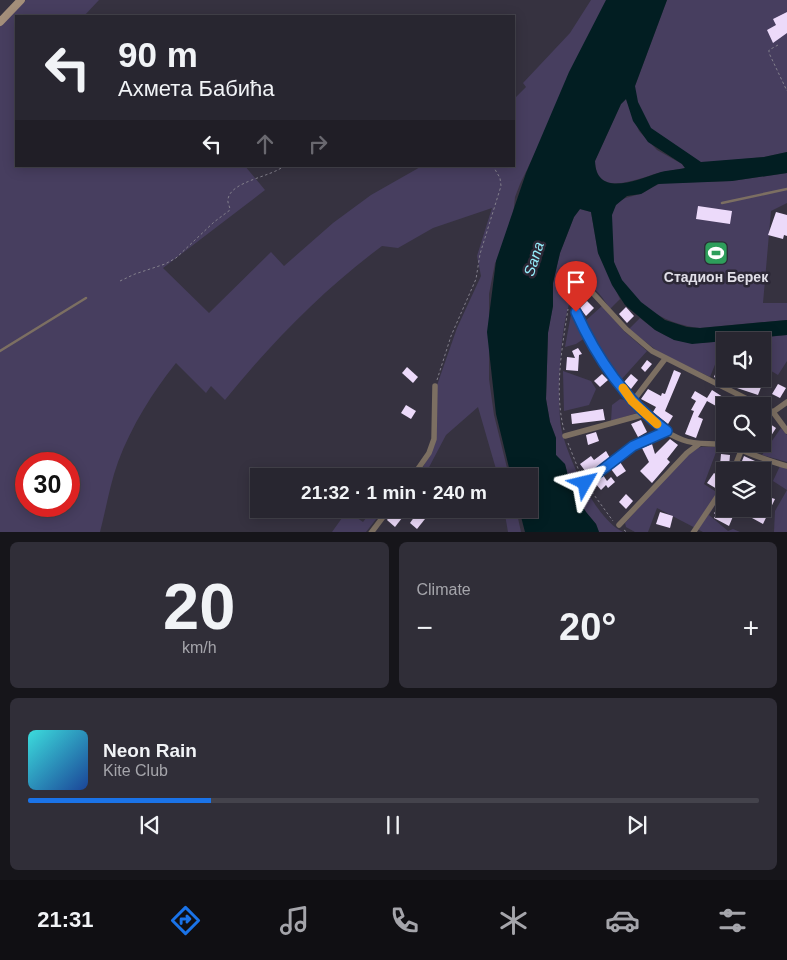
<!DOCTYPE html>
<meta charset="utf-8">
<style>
body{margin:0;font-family:Arial,sans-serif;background:#302e38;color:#f1f3f6;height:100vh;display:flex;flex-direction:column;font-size:19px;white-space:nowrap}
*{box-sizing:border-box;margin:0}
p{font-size:16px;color:#a5a5ab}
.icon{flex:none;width:28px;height:28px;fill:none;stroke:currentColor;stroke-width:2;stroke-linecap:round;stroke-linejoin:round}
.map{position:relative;height:532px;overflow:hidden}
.side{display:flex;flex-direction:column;gap:10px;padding:10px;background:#16151a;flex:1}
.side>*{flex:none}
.guide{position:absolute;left:15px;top:15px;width:500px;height:152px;border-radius:0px;box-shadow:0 2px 12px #0003,0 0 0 1px #44434c;background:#282630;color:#f1f3f6;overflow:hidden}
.fabs{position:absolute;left:716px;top:332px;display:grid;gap:10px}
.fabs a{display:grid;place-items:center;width:55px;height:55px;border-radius:0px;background:#282630;box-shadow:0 2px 12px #0003,0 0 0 1px #44434c;font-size:25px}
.speed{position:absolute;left:15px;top:452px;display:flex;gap:10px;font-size:25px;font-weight:700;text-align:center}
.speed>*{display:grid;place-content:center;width:65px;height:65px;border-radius:50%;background:#282630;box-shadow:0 2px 12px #0003,0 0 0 1px #44434c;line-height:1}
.speed .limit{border:8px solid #d22;background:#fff;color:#111}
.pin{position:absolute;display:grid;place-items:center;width:42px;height:42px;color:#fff;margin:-51px -21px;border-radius:50% 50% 50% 0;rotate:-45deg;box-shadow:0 0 5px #0007}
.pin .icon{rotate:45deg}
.me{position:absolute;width:55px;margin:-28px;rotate:53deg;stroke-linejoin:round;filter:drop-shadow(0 0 4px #0008)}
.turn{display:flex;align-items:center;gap:18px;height:105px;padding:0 20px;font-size:22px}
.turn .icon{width:65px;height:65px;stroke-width:2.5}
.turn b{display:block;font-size:35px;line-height:42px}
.lanes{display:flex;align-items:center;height:48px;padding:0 20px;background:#0003;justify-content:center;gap:25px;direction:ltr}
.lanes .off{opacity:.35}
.big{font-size:38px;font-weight:600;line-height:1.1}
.side .widget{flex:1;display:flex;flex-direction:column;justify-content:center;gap:8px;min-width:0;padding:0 18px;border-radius:8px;background:#302e38}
.side .dial{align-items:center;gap:0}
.dial b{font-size:65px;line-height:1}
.song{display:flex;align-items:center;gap:15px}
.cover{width:60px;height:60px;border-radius:8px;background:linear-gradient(135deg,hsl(180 70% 55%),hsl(220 70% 35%))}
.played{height:5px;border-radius:2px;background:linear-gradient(90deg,#1a73e8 25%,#44434c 25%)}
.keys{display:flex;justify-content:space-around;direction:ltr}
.heat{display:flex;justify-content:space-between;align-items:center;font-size:28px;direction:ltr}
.side .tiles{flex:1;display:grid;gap:10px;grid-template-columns:1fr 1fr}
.widget:last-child{grid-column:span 2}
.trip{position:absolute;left:250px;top:468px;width:288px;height:50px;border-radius:0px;background:#282630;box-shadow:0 2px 12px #0003,0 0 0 1px #44434c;font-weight:600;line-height:50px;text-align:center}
.dock{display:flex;height:80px;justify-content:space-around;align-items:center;background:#100f13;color:#a5a5ab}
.dock .icon{width:35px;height:35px}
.dock .selected{color:#1a73e8}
.dock b{font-size:22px;color:#f1f3f6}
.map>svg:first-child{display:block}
</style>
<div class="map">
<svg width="787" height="533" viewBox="0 0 787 533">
<rect width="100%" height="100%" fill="#363240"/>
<g fill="#473e5f" fill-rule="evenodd">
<path d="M26,0H99L84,16H16V166H245L265,190L163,268L209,313L271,252L284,266L333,223L371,195L422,166H514V99L526,87L523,83L570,33L591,0H609L520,184L515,197L510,245L495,263L489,294V379L494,415L509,476H498L478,407L446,435L427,471L422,469L435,444L436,388L457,328L481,276L477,256L492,208L433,228L398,248L382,246C324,289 271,343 225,400L211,386L206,393L176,363C152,393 132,425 118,462C110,484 106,509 100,532L0,533V26ZM26,464H69V506H26Z"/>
<polygon points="667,0 787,0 787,152 764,157 701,163 658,144 635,102 635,86"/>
<path d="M626,99L639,131L657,150L682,164L685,168C676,170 666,171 658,173C637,179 596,198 595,161L621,104Z"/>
<path d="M787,173V203L771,211L763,303H787V320L700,328C664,325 624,300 614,262C612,254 612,244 612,235C612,226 609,213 616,205C623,196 633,197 643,193C650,189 655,185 663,183L732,181Z"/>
<path d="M580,209L591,212L598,253L620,299L610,309C604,300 595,283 582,286C559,290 557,405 561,427C566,455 596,520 623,532H599L596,524L586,512L571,487L565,465L556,455V438L550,422L546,399L548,332L553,306V283L560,253L574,217Z"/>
<polygon points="602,306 625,332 647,351 620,381 583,323"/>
<polygon points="572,309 585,338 576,344 565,347"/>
<path d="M640,318C672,344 686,345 725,341V360L718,357L710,377L661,354L629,329Z"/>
<polygon points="787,335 787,361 778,375 763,366 762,341 727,341"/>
<polygon points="563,371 591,381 596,389 589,405 564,411"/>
<polygon points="620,399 630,401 640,412 611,421 612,405"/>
<polygon points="781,428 787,435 787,462 762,455"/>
<path d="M701,447H718L704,484L721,495L709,515L728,531L733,529L740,532H703L657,508L648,532H635L626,527L625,523C639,508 684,452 701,447Z"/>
<polygon points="780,466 787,468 787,532 774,532 775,511 787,490 773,481"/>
<polygon points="373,509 384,509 366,532 332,532 347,511 363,522"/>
<polygon points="504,509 516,509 521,532 508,532"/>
</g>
<path fill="#021e22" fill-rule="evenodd" d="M606,0H667L635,86L638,102L651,128L701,162L764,157L787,152V173L732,181L658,184L641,194L627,196L616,205L612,215L614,262L622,280L641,302L665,320L687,327L700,328L787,320V335L692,344L674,340L655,330L625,305L612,285L598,253L591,212L580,209L574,217L560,253L553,283V306L548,333L546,399L550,422L556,438V455L565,464L571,487L586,512L596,524L599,532H525L519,509H529V476H511L496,414L487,332L496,261L526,173L569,72ZM626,99L633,121L648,142L682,164L685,168C676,170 666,170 658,173C637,180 596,198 595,161L621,104Z"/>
<g fill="#ecdafa">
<polygon points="787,12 787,33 773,43 767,30 776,25 773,19"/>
<polygon points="698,206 732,211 730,224 696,219"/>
<polygon points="776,212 787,215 787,236 784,235 783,239 768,235"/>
<polygon points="587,301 594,308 586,316 580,308"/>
<polygon points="626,307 634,316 627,323 619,314"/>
<polygon points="578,348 582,354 579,355 578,371 566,370 567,357 575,358 572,351"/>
<polygon points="647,360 652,364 645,372 641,368"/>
<polygon points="407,367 418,377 413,383 402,373"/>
<polygon points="718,367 725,370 723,381 714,377"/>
<polygon points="674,370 681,373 665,411 673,416 668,424 653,412 656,407 641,399 648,389 661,396 662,393 665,394"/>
<polygon points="602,374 608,380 600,387 594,381"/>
<polygon points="631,374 638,380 631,389 624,382"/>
<polygon points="741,379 754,379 763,382 758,395 737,388"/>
<polygon points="778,384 786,388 780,398 772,394"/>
<polygon points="712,390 737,406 725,406 725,411 707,401 698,417 703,419 696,438 685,434 694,411 691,410 696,401 691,398 695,391 707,398"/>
<polygon points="406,405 416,411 411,419 401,413"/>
<polygon points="603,409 605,420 572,424 571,414"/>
<polygon points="641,420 647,432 638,437 631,424"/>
<polygon points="767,422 776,428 769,439 762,434 762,428"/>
<polygon points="596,432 599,441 588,445 586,435"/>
<polygon points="670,439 678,445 667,459 670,462 652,483 640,471 649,462 642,448 652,444 655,454"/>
<polygon points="606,451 610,458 588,475 580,464 591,456 594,460"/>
<polygon points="721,454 730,455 729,466 720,465"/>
<polygon points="744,456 755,461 750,471 738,471"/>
<polygon points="620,462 626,471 617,477 611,469"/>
<polygon points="714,473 724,480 717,489 707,483"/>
<polygon points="603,475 607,481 611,477 615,482 608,488 606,485 601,490 594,482"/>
<polygon points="626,494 633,501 626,509 619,502"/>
<polygon points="765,496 775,499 763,524 752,518 758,509 762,509"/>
<polygon points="722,506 734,514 729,526 714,518 716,515 714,513"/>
<polygon points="393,511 402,518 395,527 387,520"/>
<polygon points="660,512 673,516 670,528 656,524"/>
<polygon points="417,513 425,519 417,529 410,523"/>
</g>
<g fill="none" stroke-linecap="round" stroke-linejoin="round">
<g stroke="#83808c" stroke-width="1" stroke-dasharray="2.5 2.5" stroke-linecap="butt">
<polyline points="778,45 769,50 769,53 787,91"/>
<path d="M120,281L135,274L165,264L176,258L214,222L230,210C230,206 227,203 228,199C231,181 271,177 284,166"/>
<polyline points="437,380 451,336 476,279 480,254 501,186 500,178 493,166"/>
<path d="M564,430C554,391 562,348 568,309"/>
<polyline points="568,443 581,476"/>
<polyline points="589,488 613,521"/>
<polyline points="624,530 628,533"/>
</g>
<g stroke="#7c6f62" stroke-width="2.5">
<polyline points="722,203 787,189"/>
<polyline points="0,351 86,298"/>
</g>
<g stroke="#7c6f62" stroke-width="5.5">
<polyline points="633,401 665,359"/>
<path d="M787,402L773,412L652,351L626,329L590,290L583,288L575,295C570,311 586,334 595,347C617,382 643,425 683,440C698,446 714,442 729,446C748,452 767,461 787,466"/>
<polyline points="762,416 773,412 787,431"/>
<polyline points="565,436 645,414"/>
<polyline points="720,445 725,439"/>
<polyline points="733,471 741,451"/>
<polyline points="413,476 429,453 434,439 435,386"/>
<polyline points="585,483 633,446 667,431"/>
<polyline points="619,525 687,453 699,444"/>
<polyline points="371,533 389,509"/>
<polyline points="693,533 725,485"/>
</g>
<polyline stroke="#a38e7a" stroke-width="8" points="0,22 21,0"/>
</g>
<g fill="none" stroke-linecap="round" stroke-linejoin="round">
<g stroke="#114b97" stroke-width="12">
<path id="route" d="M576,312C596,357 627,403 667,431L633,446L585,483"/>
</g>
<use href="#route" stroke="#1a73e8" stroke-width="9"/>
<polyline stroke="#f59e0b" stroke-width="9" points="623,388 632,401 657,424"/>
</g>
<defs>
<g id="stadium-square" transform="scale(1.25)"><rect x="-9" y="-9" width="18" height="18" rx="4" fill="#2e9e5b" stroke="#2c2836"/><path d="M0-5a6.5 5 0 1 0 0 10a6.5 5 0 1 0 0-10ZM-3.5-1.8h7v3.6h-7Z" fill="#fff"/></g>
</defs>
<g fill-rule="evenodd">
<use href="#stadium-square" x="716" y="253"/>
</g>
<g text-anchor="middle" stroke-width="5" stroke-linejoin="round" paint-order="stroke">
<g font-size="14" font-weight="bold" fill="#e1dfe8" stroke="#2c2836">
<text x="716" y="282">Стадион Берек</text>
</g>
<g font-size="15" font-style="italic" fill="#95edfb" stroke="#2c2836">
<text transform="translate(534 259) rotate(-72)" y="5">Sana</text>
</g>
</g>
</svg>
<div class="fabs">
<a><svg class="icon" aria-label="sound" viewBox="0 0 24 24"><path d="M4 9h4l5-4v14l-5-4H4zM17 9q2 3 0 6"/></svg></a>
<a><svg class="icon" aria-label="search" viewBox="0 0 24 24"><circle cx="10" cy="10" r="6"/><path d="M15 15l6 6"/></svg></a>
<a><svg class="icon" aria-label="layers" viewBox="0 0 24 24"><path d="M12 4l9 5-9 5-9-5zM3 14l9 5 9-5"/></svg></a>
</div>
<div class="speed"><div class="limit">30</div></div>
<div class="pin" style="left:576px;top:312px;background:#d93025"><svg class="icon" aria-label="arrive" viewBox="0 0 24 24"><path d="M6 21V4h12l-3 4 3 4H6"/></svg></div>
<svg class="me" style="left:585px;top:483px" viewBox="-20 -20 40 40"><path d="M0-17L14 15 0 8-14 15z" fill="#1a73e8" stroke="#fff" stroke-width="4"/></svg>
<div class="trip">21:32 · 1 min · 240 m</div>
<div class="guide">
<div class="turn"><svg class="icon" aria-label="left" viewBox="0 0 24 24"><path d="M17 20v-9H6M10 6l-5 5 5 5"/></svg><div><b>90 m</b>Ахмета Бабића</div></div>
<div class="lanes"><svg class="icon" aria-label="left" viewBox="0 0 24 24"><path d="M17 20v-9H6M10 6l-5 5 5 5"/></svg><svg class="icon off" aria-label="ahead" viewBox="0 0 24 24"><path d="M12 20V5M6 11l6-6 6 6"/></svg><svg class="icon off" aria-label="right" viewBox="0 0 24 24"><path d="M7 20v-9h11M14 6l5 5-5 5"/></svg></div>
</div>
</div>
<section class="side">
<div class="tiles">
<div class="widget dial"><b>20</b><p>km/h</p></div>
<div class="widget"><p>Climate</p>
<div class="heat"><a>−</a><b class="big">20°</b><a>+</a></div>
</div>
<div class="widget">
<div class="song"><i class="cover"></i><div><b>Neon Rain</b><p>Kite Club</p></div></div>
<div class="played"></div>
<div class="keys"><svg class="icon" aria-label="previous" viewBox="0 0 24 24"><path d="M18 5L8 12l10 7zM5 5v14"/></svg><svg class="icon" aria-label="pause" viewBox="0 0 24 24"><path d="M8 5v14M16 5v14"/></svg><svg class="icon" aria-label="next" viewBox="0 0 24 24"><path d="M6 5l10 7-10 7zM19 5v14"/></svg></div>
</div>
</div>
</section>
<nav class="dock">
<b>21:31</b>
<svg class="icon selected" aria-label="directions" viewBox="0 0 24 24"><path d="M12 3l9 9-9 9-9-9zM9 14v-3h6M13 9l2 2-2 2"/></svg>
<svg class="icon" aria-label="music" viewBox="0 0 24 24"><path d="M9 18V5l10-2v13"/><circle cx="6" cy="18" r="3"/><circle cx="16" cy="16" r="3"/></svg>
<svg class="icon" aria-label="phone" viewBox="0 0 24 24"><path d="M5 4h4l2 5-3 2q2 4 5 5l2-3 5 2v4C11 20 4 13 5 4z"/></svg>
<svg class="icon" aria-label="climate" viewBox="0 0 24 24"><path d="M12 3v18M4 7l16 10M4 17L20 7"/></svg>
<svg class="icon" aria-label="car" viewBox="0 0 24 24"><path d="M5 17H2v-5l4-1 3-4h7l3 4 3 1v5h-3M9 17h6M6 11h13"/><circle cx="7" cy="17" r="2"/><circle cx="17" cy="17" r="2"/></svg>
<svg class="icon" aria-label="filters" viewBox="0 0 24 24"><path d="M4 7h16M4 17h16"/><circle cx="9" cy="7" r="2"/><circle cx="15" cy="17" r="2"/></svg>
</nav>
